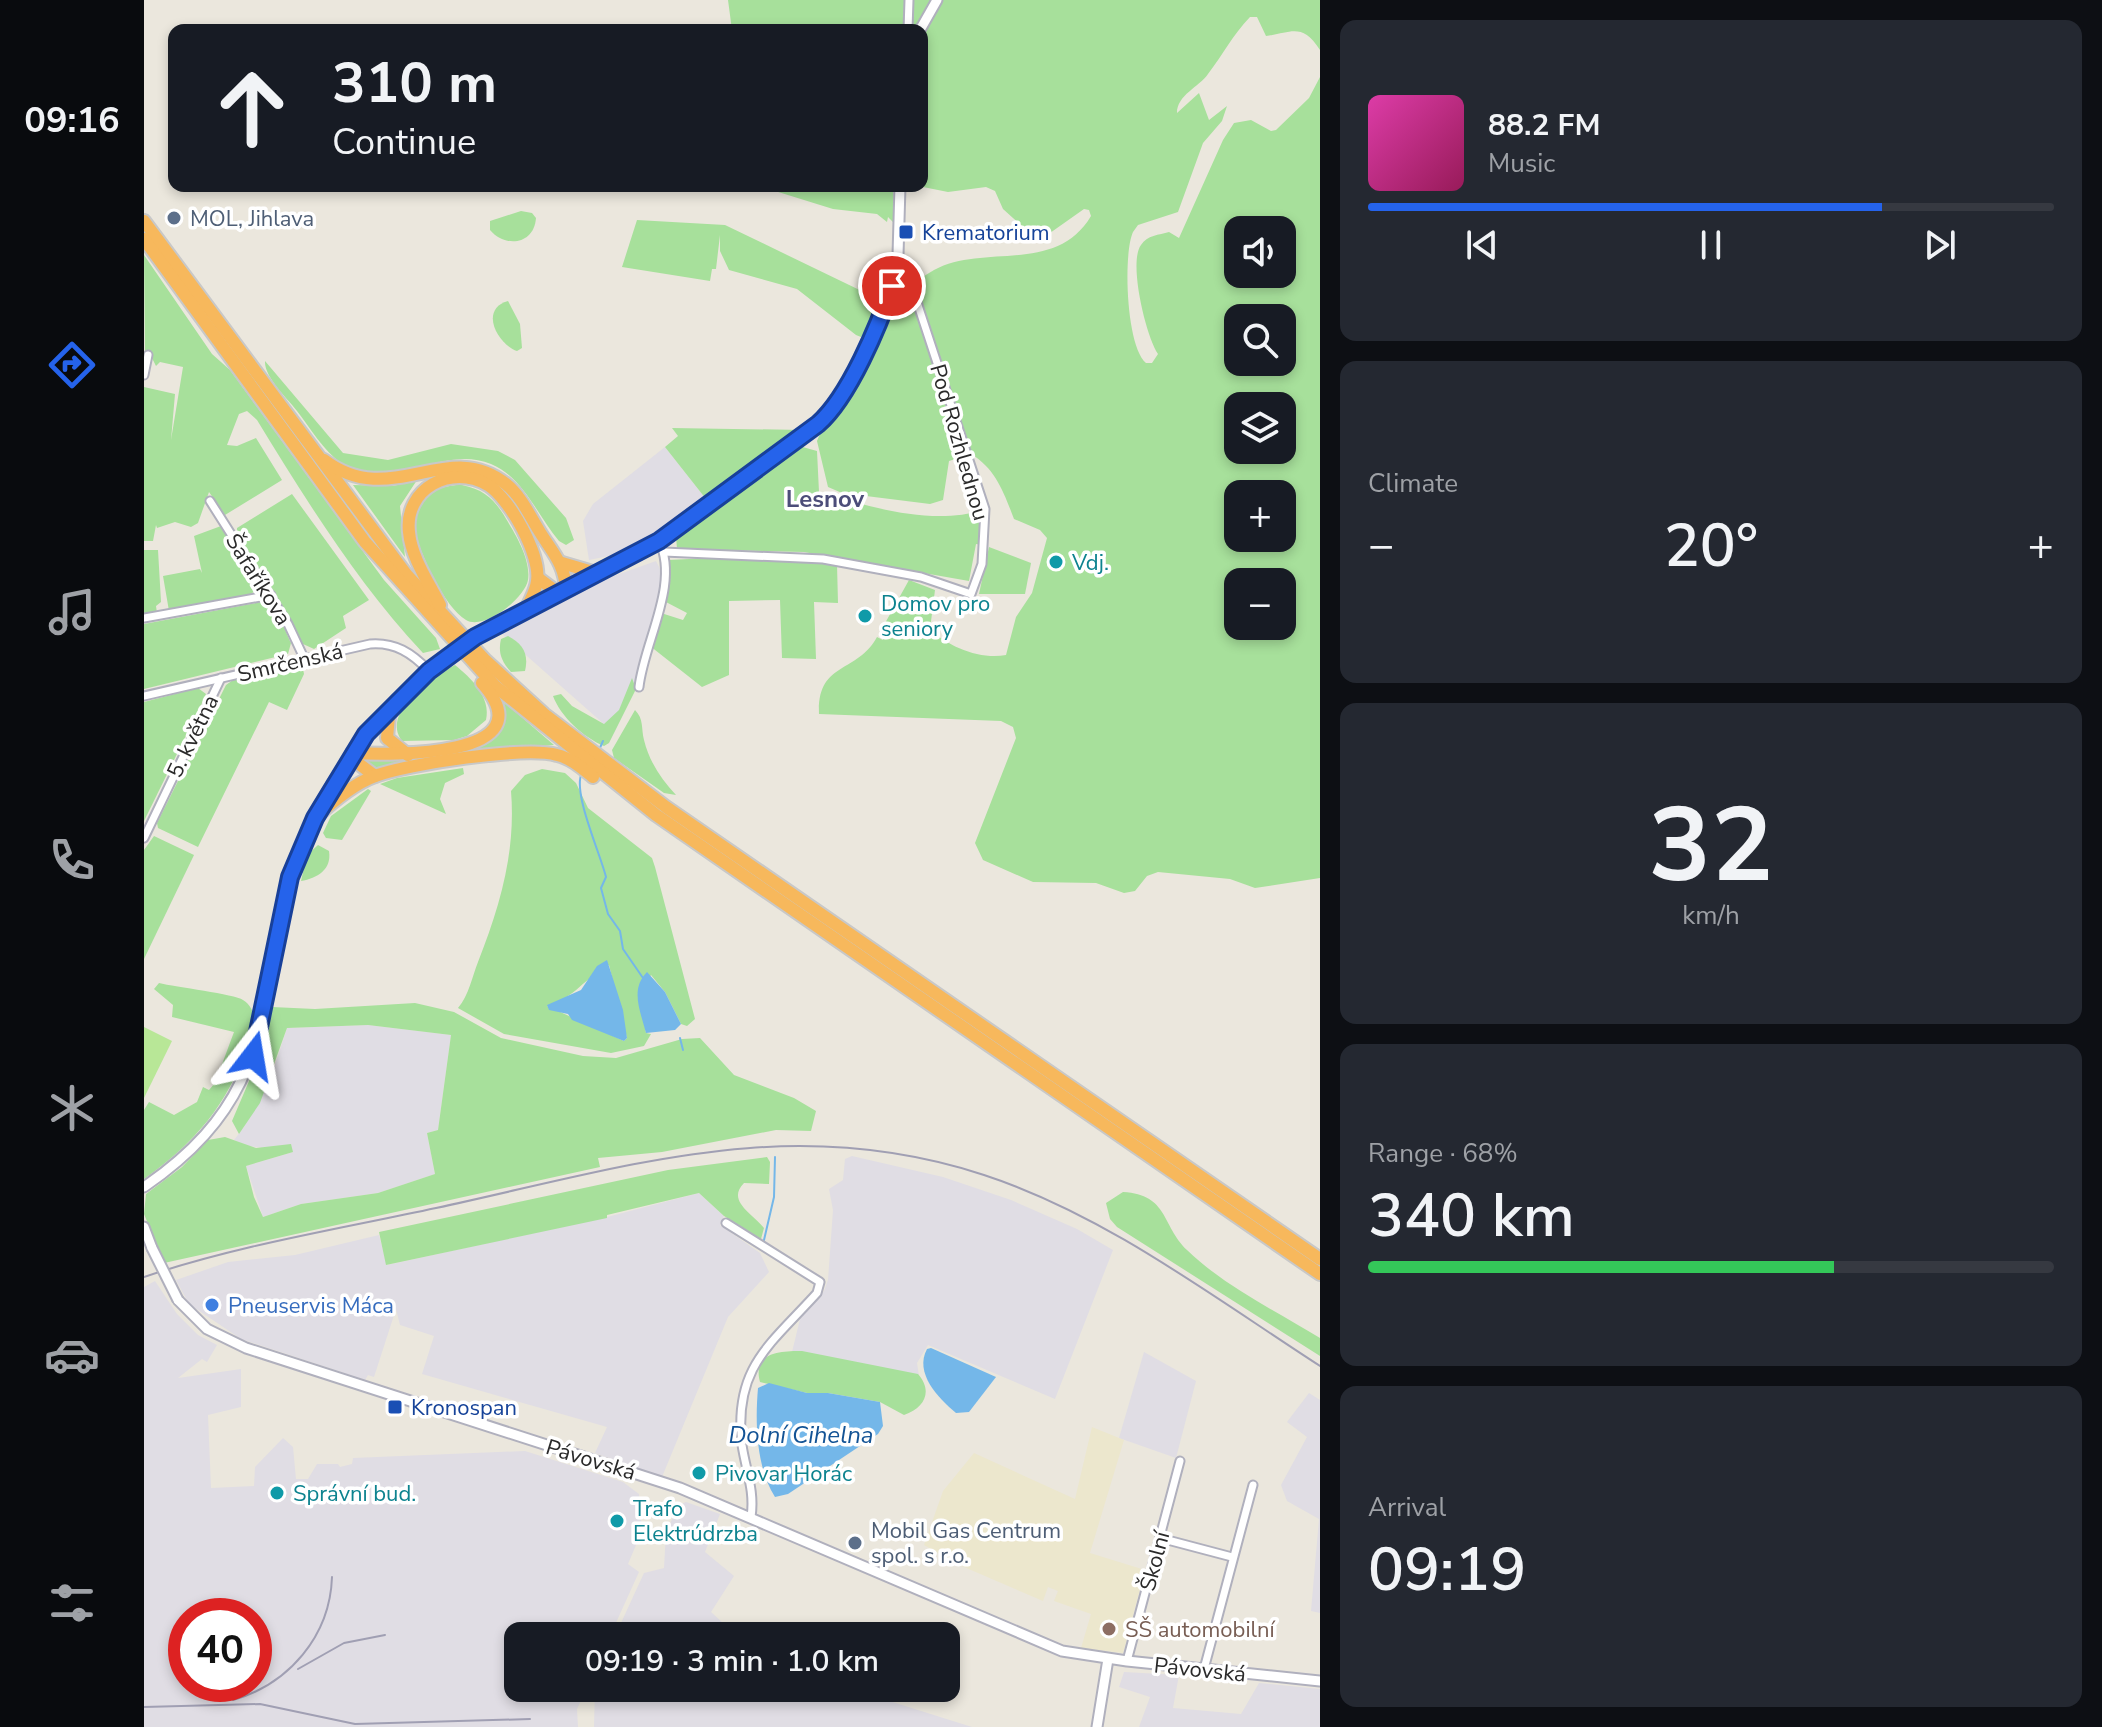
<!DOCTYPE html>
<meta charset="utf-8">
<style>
body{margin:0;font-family:"Nunito Sans",sans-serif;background:#242831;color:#f1f3f6;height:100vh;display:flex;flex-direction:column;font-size:30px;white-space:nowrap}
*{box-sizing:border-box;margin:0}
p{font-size:26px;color:#9ea1a6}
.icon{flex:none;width:44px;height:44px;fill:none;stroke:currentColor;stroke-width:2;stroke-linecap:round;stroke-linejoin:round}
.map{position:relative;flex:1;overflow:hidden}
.sheet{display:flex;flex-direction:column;gap:20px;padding:20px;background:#0d0f14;width:782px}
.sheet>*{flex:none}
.banner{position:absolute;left:24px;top:24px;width:760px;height:168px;border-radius:16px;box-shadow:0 4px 12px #0003;background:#171b24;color:#f1f3f6;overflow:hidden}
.controls{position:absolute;left:1080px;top:216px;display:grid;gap:16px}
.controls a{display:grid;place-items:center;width:72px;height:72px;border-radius:16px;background:#171b24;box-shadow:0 4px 12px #0003;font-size:40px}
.speed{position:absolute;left:24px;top:1598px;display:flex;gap:16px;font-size:40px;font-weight:700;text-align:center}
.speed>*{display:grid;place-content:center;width:104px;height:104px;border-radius:50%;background:#171b24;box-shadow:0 4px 12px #0003;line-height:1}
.speed .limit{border:12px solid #d22;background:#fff;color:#111}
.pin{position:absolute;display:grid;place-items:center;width:68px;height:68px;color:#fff;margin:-34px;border:4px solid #fff;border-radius:50%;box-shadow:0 2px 8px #0007}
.me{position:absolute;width:88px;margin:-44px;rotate:14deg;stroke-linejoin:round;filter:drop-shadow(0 0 6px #0008)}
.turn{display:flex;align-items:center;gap:28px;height:168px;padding:0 32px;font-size:36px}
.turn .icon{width:104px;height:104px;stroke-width:2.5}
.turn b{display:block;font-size:56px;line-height:68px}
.big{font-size:60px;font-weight:600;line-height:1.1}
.sheet .tile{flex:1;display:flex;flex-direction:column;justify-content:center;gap:12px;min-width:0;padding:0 28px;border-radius:16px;background:#242831}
.sheet .dial{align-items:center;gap:0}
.dial b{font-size:104px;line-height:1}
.song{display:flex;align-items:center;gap:24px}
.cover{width:96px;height:96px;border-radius:12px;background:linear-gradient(135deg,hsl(320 70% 55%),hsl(330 70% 35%))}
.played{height:8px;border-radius:4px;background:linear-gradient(90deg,#2563eb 75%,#363941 75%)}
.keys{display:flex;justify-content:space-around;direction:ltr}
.heat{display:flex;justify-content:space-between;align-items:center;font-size:44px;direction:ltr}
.charge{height:12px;border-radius:6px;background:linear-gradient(90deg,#34c759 68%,#363941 0)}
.trip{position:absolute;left:360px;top:1622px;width:456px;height:80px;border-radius:16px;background:#171b24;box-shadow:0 4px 12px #0003;font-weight:600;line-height:80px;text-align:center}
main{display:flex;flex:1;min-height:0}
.menu{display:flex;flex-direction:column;width:144px;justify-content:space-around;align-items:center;background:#090b0e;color:#9ea1a6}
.menu .icon{width:56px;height:56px}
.menu .current{color:#2563eb}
.menu b{font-size:36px;color:#f1f3f6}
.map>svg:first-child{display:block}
</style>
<main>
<nav class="menu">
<b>09:16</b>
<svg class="icon current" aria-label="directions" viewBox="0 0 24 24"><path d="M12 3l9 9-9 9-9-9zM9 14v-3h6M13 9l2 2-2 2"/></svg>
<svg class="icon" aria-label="music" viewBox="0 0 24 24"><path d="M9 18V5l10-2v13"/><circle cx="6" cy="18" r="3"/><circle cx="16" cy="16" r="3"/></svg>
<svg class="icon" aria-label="phone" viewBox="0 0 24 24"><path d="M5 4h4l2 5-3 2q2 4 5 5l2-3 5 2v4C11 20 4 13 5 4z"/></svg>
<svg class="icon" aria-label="climate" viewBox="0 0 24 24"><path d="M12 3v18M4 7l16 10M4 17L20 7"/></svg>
<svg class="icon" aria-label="car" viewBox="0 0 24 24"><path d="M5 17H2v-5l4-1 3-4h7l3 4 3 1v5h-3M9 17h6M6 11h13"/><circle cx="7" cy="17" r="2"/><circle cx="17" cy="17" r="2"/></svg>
<svg class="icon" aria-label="filters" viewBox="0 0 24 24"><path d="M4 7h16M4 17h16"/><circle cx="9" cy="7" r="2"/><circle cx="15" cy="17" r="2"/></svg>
</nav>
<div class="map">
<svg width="1176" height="1727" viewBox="0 0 1176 1727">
<rect width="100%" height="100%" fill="#ebe7dd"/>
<g fill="#e0dde4" fill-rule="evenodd">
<polygon points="521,447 562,499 479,553 445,560 439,521 449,504"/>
<polygon points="512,561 517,571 516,590 487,695 470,733 357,633 450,583"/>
<polygon points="224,1025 307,1035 294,1130 283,1133 291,1174 234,1193 157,1204 119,1217 102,1166 149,1152 104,1146 90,1140 100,1127 131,1065 143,1028"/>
<polygon points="708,1156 799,1177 867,1200 933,1229 969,1250 911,1399 784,1345 773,1363 776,1382 648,1352 656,1319 680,1291 684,1280 689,1210 685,1189 699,1180 701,1159"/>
<polygon points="555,1193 580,1216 576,1225 616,1253 625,1272 584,1317 518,1477 451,1453 463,1427 278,1374 290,1336 256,1325 252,1309 230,1377 224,1375 221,1380 97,1339 45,1304 32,1280 84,1262 151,1255 235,1235 243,1265 463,1217"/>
<path d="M11,1281L33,1314L54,1335L73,1345L63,1362L58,1359L34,1378L97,1369V1407L64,1415L67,1488L110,1486L111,1467L139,1438L149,1447L152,1479H164L173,1464H194L196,1467L208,1464L209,1458L381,1451L479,1482L495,1494L498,1531L484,1564L495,1572L466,1636H374V1688H443L433,1709L434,1727H0V1287ZM42,1616H110V1684H42Z"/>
<polygon points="1000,1352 1052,1381 1032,1458 975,1438"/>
<polygon points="1165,1393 1176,1400 1176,1613 1167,1611 1175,1519 1143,1501 1137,1485 1163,1437 1143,1422"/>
<polygon points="542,1502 576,1514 561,1552 590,1576 567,1612 593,1636 471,1636 500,1573 520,1568 522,1532 535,1505"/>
<polygon points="980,1672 1035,1675 1029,1708 1097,1714 1115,1683 1176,1689 1176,1727 995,1727 1006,1697 975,1687"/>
<polygon points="451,1688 704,1688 828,1727 450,1727"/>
</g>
<polygon fill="#ece7cd" points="948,1427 980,1440 946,1553 1001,1570 979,1653 937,1648 947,1614 910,1601 914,1591 904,1587 899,1601 813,1564 780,1545 799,1491 830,1453 931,1499"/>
<g fill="#a7e09b" fill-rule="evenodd">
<path d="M584,0H1176V50C1158,22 1147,33 1122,36L1113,17H1106C1088,36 1080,53 1064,74C1055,87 1033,95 1033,113L1055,93L1065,120L1083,106L1078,121L1059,143L1034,212L994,225L989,232C979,254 982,346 1002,363H1008L1014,354C1002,337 984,262 997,245C1003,235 1015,235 1025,232L1035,238L1079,140L1090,123L1107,120L1127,131L1132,130L1165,98L1176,77V878L1111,888L1086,879L1014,872L1003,876L991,891L980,893L952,883L889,882L839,860L831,843L872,738L869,727L857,721L675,714C673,661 713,674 733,637L739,640L740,625L765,580L791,590L786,629C804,647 837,660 862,655L872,617L888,593L903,538L896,530L870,519C860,493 852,469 827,454L805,461L799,500L786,504L698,493L684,487L673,441C678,427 689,419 697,406C723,361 742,296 790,270C840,243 912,275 947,216L945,210L940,209L906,233L887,234L859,209L851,191L842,187L804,192L774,186H778V30H588ZM1094,230H1138V274H1094ZM1094,318H1138V362H1094ZM1094,406H1138V450H1094ZM1094,494H1138V538H1094ZM1094,582H1138V626H1094Z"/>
<polygon points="626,186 749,186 750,223 744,217 743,222 733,214 689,209 631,191"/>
<path d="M377,211L388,213L392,218C390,245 361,248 346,230V221Z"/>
<path d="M493,220L581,225L728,296L734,303C733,314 726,331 717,337L712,335L653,289L585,270L576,251V235L572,269H568L566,281L478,267Z"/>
<path d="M0,255L68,354L86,370L240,580L292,638L296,649L279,653C214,584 162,500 113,420L103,411L95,414L83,445L93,446L112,438L138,480L81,515L65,492L54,523L47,527L31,522L13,528L12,525L9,541H0V387L31,394L27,440L39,367L16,362L12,366L6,354L1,352Z"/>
<path d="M364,301L376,324L378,348L373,351C353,344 335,309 364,301Z"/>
<path d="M121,361L199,453L244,460L307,444L354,451L371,460L422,518L430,540L422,545L415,541C393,515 379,477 347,464C298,443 241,496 197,463C180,451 166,428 153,411C143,398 120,377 121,361Z"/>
<polygon points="528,428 659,430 562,499 521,447 534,436"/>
<path d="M655,446L673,451L675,492C726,507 788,526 839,510L838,545L832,544L825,581L660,552L533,549L532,536Z"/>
<polygon points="273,480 256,506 261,557 209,485 249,486"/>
<path d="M318,485C342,490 352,501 364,522C373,537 387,561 384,580C381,598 340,631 322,620C300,607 276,553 270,529C267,501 292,484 318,485Z"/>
<polygon points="148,494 225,600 199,616 202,628 170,649 159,644 93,534 93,528"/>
<polygon points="77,526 113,589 107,594 25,611 19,576 56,569 58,573 50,536"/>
<polygon points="845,547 887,563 881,594 835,594"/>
<polygon points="0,550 14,550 17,602 12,606 13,613 0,615"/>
<polygon points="566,558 693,564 694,603 670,602 672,659 638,658 636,600 585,601 585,675 558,687 506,646 517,613 539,620 543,613 520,601 524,560"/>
<path d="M117,602C134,608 140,628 147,643L144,654L0,689V624Z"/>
<path d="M364,636C379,644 385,654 381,671L367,672C357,661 354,652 357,639Z"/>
<path d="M311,665C327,678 347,697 342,720L323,736L310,740L258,741C236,712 289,677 311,665Z"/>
<polygon points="150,666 159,669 160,674 143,710 125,702 54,847 14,828 13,823 82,685 89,680"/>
<path d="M488,678L492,689L465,743L460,746C439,737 417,717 409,696L417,694L428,706L460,724L475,710Z"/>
<polygon points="54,688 62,694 60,699 0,821 0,702"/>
<path d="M361,703L410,745L349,750L239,768L226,767L219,759C247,761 329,764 346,737C353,726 353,713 361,703Z"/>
<path d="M491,710C500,719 497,728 500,740C505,761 517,779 532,795L520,793L470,758L468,750Z"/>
<polygon points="319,768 320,774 301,783 296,799 302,814 236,784 253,778"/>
<path d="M398,769L421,773L432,783L444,808L508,858L511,867L551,1019L543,1026L537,1024L521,992L507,975L495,995L502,1033L507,1034L500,1046L467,1053L360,1034L314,1008C325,995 328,977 334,962C356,906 372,852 367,791L381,775ZM465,965L483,1038L480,1041L403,1006C431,998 441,977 465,965Z"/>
<polygon points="224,789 227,791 198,840 182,838 179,833 187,816"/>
<polygon points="10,836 50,855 0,959 0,850"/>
<path d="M174,845L185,851C188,870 173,878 157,881L163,855Z"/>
<path d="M15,983C31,987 91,994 99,1000C116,1011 109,1030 104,1045C84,1104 51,1143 0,1179V1110L5,1102L30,1115L53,1102L59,1087L65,1090L71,1083L90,1032L28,1017L29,1005L10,989Z"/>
<polygon points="271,1003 310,1012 357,1038 439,1056 472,1058 538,1039 556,1038 590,1075 650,1098 672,1111 667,1131 632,1130 518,1152 454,1158 456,1167 20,1263 0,1214 2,1194 38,1167 64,1140 81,1137 112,1148 147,1144 149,1152 102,1166 110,1197 119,1217 157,1204 234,1193 291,1174 283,1133 294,1130 307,1035 224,1025 143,1028 116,1103 95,1134 88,1121 114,1060 128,1007 171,1009"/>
<path d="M623,1157L626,1162L625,1184L600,1183C582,1201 609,1214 620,1228L617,1239L580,1216L555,1193L463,1215V1218L242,1265L235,1232L524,1170Z"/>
<path d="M979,1192C1025,1195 1017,1225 1043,1250C1080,1286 1132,1311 1176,1338V1356L973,1227L966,1219L962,1203Z"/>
<path d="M658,1351L774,1374C789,1391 781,1408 760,1415L736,1402L684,1393H663L616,1382C608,1352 636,1351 658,1351Z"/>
</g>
<polygon fill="#b8e797" points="0,1027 28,1041 0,1098"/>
<g fill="#74b7e9">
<polygon points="463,960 479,1010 483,1038 480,1041 428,1020 424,1014 405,1010 403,1005 437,990 453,966"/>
<path d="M503,972L521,992L537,1024L531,1030L502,1033C496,1010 486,989 503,972Z"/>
<path d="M787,1348L852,1377L825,1412L812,1413C794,1398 770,1373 783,1349Z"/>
<path d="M625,1383L663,1393H684L736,1402L739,1426L734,1434L644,1494L631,1497C612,1467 611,1422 614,1388Z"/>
</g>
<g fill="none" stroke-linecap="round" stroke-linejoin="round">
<g stroke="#74b7e9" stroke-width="2">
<polyline points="455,750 459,741"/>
<path d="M437,775C430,796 456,853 462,877L457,888L464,914L476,931L479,949L499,978"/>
<polyline points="536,1038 539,1050"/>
<polyline points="620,1240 630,1197 631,1157"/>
</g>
<g stroke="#b0b0bd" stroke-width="11">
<g id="street">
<polyline points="764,30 765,0"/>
<polyline points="0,375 4,355"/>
<polyline points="66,501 144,624 160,658"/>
<polyline points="520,552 679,559 777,577 827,594 838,564 841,509 773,302 765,286 748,286"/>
<polyline points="0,618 127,595"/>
<path d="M495,687C500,642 536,584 515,541"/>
<path d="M0,696L226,644C251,642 268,653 285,671"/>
<polyline points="0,838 77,678"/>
<path d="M582,1223L676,1282L673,1293C627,1344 589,1367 598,1445C602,1471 611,1491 607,1517"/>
<polyline points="1016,1538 1088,1557"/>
<polyline points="983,1661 1036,1461"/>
<polyline points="1060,1669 1109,1485"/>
</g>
</g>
<g stroke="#b0b0bd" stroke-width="13">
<g id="secondary">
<polyline points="776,30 793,0"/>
<polyline points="351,627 515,541 680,419 707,376 748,286 754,255 756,186"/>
<path d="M0,1187C129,1098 113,1016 146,880C163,807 230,711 290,667"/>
<polyline points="0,1227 8,1248"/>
<polyline points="34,1300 63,1329 102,1348 536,1488 918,1651 983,1661 1176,1681"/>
<polyline points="953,1727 964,1659"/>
</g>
</g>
<g stroke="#c8c8c8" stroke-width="16">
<g id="highway">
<polyline points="0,221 262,574 341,660 400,714 522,807 1176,1259"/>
<polyline points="0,239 221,542 351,686 512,815 1176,1274"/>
<path d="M180,460C247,511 303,437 362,484C376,495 385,514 394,529C407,551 421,563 422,590"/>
<polyline points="418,563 452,573"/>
<polyline points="394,578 414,593"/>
<path d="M296,605C285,583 267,557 265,532C260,489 307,463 344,485C366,499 397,555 393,581C392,591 386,600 382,610"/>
<polyline points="253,700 245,716 243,738 264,755"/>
<path d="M208,753C244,755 406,759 338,683"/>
<polyline points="208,753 215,764 231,776"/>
<path d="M171,818C188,802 209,784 231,776C263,764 381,746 413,755C427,758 438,768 449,777"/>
</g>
</g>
<use href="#street" stroke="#fff" stroke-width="7"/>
<use href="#secondary" stroke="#fff" stroke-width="9"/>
<use href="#highway" stroke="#f7b85c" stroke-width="12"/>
<g stroke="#a09fb3" stroke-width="2">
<path d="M0,1277C95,1245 195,1229 292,1208C483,1167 645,1111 840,1175C962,1215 1069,1297 1176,1366"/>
<polyline points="154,1669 200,1643 241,1635"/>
<path d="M89,1700C145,1684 186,1636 188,1577"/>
<polyline points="0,1707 116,1704 211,1724 386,1719"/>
</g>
<g stroke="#b0b0bd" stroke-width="13" stroke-linecap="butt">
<g id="secondary-bridge">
<polyline points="290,667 351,627"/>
<polyline points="8,1248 34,1300"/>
</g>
</g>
<use href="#secondary-bridge" stroke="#fff" stroke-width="9"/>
</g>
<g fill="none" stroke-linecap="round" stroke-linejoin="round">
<g stroke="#184099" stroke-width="20">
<path id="route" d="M109,1056L146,877L171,818L222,734L285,671L331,637L515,541L674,424C705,397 735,325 748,286"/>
</g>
<use href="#route" stroke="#2563eb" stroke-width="14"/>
</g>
<g fill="#5c6f8a" stroke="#fff" stroke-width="3">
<circle cx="30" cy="218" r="8"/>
<circle cx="711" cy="1543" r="8"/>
</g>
<g fill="#1a4fb4" stroke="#fff" stroke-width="3">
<rect x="754" y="224" width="16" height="16" rx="4"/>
<rect x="243" y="1399" width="16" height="16" rx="4"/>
</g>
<g fill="#0f9aa8" stroke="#fff" stroke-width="3">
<circle cx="912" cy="562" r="8"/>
<circle cx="721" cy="616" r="8"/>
<circle cx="555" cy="1473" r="8"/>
<circle cx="133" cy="1493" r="8"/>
<circle cx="473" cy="1521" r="8"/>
</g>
<circle fill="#3f7fe0" stroke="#fff" stroke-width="3" cx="68" cy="1305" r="8"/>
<circle fill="#8d6e63" stroke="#fff" stroke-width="3" cx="965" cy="1629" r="8"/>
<g text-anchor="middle" stroke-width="7" stroke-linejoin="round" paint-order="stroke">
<g font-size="22" fill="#4e5e75" stroke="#fff" text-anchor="start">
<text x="46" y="226">MOL, Jihlava</text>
<text x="727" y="1538">Mobil Gas Centrum<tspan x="727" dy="25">spol. s r.o.</tspan></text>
</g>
<g font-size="22" fill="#164399" stroke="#fff" text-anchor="start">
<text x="778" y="240">Krematorium</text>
<text x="267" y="1415">Kronospan</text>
</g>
<g font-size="22" fill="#2a2a2a" stroke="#fff">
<text transform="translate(816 442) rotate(74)" y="8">Pod Rozhlednou</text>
<text transform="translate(115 579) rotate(58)" y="8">Šafaříkova</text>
<text transform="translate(146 662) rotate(-13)" y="8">Smrčenská</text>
<text transform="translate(48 736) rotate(-64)" y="8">5. května</text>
<text transform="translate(447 1459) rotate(17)" y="8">Pávovská</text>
<text transform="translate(1010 1561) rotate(-75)" y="8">Školní</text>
<text transform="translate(1056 1669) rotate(6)" y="8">Pávovská</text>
</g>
<g font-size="22" fill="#0d838f" stroke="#fff" text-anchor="start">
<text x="928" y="570">Vdj.</text>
<text x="737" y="611">Domov pro<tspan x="737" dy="25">seniory</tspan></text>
<text x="571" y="1481">Pivovar Horác</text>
<text x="149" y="1501">Správní bud.</text>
<text x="489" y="1516">Trafo<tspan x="489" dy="25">Elektrúdrzba</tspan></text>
</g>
<g font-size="22" fill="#366cbe" stroke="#fff" text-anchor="start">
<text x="84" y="1313">Pneuservis Máca</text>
</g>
<g font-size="22" fill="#785e54" stroke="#fff" text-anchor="start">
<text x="981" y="1637">SŠ automobilní</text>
</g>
<g font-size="24" font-weight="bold" fill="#4c4d79" stroke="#fff">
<text x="681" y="507">Lesnov</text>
</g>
<g font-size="24" font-style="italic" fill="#135395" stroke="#fff">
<text x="657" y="1443">Dolní Cihelna</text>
</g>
</g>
</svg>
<div class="controls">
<a><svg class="icon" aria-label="sound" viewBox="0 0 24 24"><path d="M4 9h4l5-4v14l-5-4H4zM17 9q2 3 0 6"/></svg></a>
<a><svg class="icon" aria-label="search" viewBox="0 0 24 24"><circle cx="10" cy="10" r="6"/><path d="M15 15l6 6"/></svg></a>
<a><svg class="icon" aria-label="layers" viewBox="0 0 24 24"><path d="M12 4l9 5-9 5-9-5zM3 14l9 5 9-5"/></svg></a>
<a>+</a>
<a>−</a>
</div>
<div class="speed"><div class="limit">40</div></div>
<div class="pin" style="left:748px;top:286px;background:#d93025"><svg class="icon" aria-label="arrive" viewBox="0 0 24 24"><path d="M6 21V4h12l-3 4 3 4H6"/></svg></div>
<svg class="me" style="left:109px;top:1056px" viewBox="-20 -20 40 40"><path d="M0-17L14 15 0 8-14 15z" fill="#2563eb" stroke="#fff" stroke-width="4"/></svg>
<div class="trip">09:19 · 3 min · 1.0 km</div>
<div class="banner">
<div class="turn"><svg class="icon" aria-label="ahead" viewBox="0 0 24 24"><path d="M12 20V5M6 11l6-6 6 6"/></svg><div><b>310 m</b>Continue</div></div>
</div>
</div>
<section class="sheet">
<div class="tile">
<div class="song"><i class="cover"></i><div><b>88.2 FM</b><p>Music</p></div></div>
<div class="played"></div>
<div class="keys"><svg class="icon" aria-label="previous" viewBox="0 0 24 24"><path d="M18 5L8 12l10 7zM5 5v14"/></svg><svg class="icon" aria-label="pause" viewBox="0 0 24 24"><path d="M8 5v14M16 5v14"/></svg><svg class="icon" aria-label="next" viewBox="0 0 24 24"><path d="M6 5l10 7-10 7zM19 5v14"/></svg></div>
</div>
<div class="tile"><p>Climate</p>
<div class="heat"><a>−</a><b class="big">20°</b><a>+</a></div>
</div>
<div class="tile dial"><b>32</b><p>km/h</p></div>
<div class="tile"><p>Range · 68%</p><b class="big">340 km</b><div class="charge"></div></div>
<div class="tile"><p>Arrival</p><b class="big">09:19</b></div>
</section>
</main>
